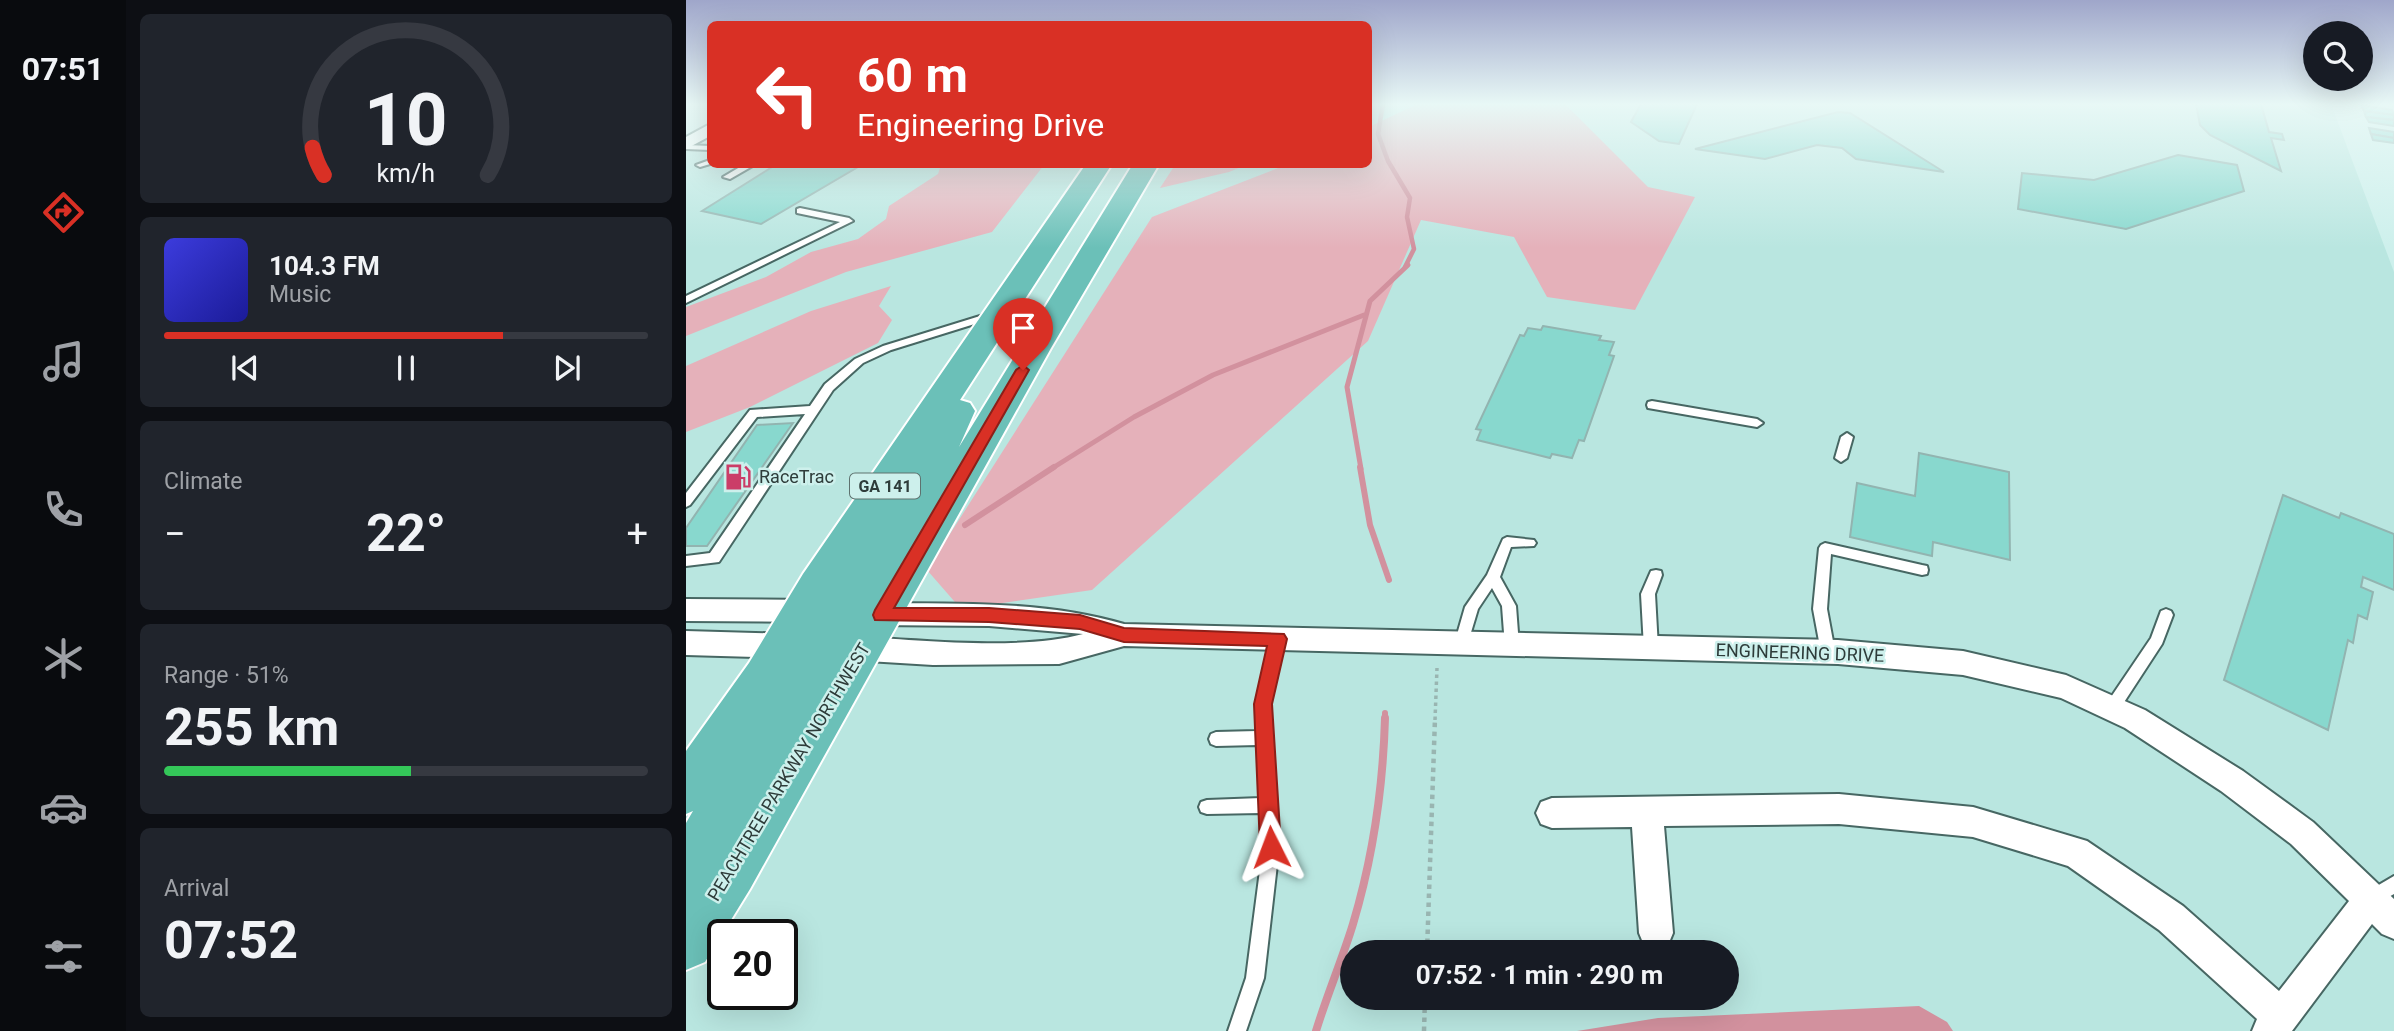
<!DOCTYPE html>
<meta charset="utf-8">
<style>
body{margin:0;font-family:Roboto,sans-serif;background:#20242c;color:#f1f3f6;height:100vh;display:flex;flex-direction:column;font-size:26px;white-space:nowrap}
*{box-sizing:border-box;margin:0}
p{font-size:23px;color:#9ea1a6}
.icon{flex:none;width:38px;height:38px;fill:none;stroke:currentColor;stroke-width:2;stroke-linecap:round;stroke-linejoin:round}
.map{position:relative;flex:1;overflow:hidden}
.sheet{display:flex;flex-direction:column;gap:14px;padding:14px;background:#0d0f14;width:560px}
.sheet>*{flex:none}
.guide{position:absolute;left:21px;top:21px;width:665px;height:147px;border-radius:10px;box-shadow:0 7px 28px #0002;background:#d93025;color:#fff;overflow:hidden}
.buttons{position:absolute;left:1617px;top:21px;display:grid;gap:14px}
.buttons a{display:grid;place-items:center;width:70px;height:70px;border-radius:50%;background:#171b24;box-shadow:0 7px 28px #0002;font-size:35px}
.speed{position:absolute;left:21px;top:919px;display:flex;gap:14px;font-size:35px;font-weight:700;text-align:center}
.speed>*{display:grid;place-content:center;width:91px;height:91px;border-radius:50%;background:#171b24;box-shadow:0 7px 28px #0002;line-height:1}
.speed .limit{border:4px solid #111;border-radius:10px;background:#fff;color:#111}
.pin{position:absolute;display:grid;place-items:center;width:60px;height:60px;color:#fff;margin:-72px -30px;border-radius:50% 50% 50% 0;rotate:-45deg;box-shadow:0 0 7px #0007}
.pin .icon{rotate:45deg}
.me{position:absolute;width:77px;margin:-38px;rotate:357deg;stroke-linejoin:round;filter:drop-shadow(0 0 5px #0008)}
.turn{display:flex;align-items:center;gap:24px;height:147px;padding:0 35px;font-size:32px}
.turn .icon{width:91px;height:91px;stroke-width:2.5}
.turn b{display:block;font-size:49px;line-height:60px}
.big{font-size:52px;font-weight:700;line-height:1.1}
.sheet .card{flex:1;display:flex;flex-direction:column;justify-content:center;gap:10px;min-width:0;padding:0 24px;border-radius:10px;background:#20242c}
.sheet .dial{align-items:center;gap:0}
.dial svg{height:182px;overflow:visible;fill:none;stroke:#363941;stroke-width:7;stroke-linecap:round;text-anchor:middle}
.dial text{fill:#f1f3f6;stroke:none}
.song{display:flex;align-items:center;gap:21px}
.cover{width:84px;height:84px;border-radius:10px;background:linear-gradient(135deg,hsl(240 70% 55%),hsl(240 70% 35%))}
.played{height:7px;border-radius:4px;background:linear-gradient(90deg,#d93025 70%,#363941 70%)}
.keys{display:flex;justify-content:space-around;direction:ltr}
.heat{display:flex;justify-content:space-between;align-items:center;font-size:38px;direction:ltr}
.charge{height:10px;border-radius:5px;background:linear-gradient(90deg,#34c759 51%,#363941 0)}
.trip{position:absolute;left:654px;top:940px;width:399px;height:70px;border-radius:35px;background:#171b24;box-shadow:0 7px 28px #0002;font-weight:700;line-height:70px;text-align:center}
main{display:flex;flex:1;min-height:0}
.dock{display:flex;flex-direction:column;width:126px;justify-content:space-around;align-items:center;background:#090b0e;color:#9ea1a6}
.dock .icon{width:49px;height:49px}
.dock .active{color:#d93025}
.dock b{font-size:32px;color:#f1f3f6}
.map>svg:first-child{display:block}
</style>
<main>
<nav class="dock">
<b>07:51</b>
<svg class="icon active" aria-label="directions" viewBox="0 0 24 24"><path d="M12 3l9 9-9 9-9-9zM9 14v-3h6M13 9l2 2-2 2"/></svg>
<svg class="icon" aria-label="music" viewBox="0 0 24 24"><path d="M9 18V5l10-2v13"/><circle cx="6" cy="18" r="3"/><circle cx="16" cy="16" r="3"/></svg>
<svg class="icon" aria-label="phone" viewBox="0 0 24 24"><path d="M5 4h4l2 5-3 2q2 4 5 5l2-3 5 2v4C11 20 4 13 5 4z"/></svg>
<svg class="icon" aria-label="climate" viewBox="0 0 24 24"><path d="M12 3v18M4 7l16 10M4 17L20 7"/></svg>
<svg class="icon" aria-label="car" viewBox="0 0 24 24"><path d="M5 17H2v-5l4-1 3-4h7l3 4 3 1v5h-3M9 17h6M6 11h13"/><circle cx="7" cy="17" r="2"/><circle cx="17" cy="17" r="2"/></svg>
<svg class="icon" aria-label="filters" viewBox="0 0 24 24"><path d="M4 7h16M4 17h16"/><circle cx="9" cy="7" r="2"/><circle cx="15" cy="17" r="2"/></svg>
</nav>
<section class="sheet">
<div class="card dial"><svg viewBox="0 0 100 80">
<path d="M14 69A42 42 0 1 1 86 69"/>
<path d="M14 69A42 42 0 0 1 9 57" stroke="#d93025"/>
<text x="50" y="56" font-size="32" font-weight="700">10</text>
<text x="50" y="72" font-size="11">km/h</text>
</svg></div>
<div class="card">
<div class="song"><i class="cover"></i><div><b>104.3 FM</b><p>Music</p></div></div>
<div class="played"></div>
<div class="keys"><svg class="icon" aria-label="previous" viewBox="0 0 24 24"><path d="M18 5L8 12l10 7zM5 5v14"/></svg><svg class="icon" aria-label="pause" viewBox="0 0 24 24"><path d="M8 5v14M16 5v14"/></svg><svg class="icon" aria-label="next" viewBox="0 0 24 24"><path d="M6 5l10 7-10 7zM19 5v14"/></svg></div>
</div>
<div class="card"><p>Climate</p>
<div class="heat"><a>−</a><b class="big">22°</b><a>+</a></div>
</div>
<div class="card"><p>Range · 51%</p><b class="big">255 km</b><div class="charge"></div></div>
<div class="card"><p>Arrival</p><b class="big">07:52</b></div>
</section>
<div class="map">
<svg width="1708" height="1031" viewBox="0 0 1708 1031">
<rect width="100%" height="100%" fill="#cdf0ec"/>
<path fill="#b9e6e0" fill-rule="evenodd" d="M683,104H1645L1708,272V1031H0V147L24,129V164H682ZM37,934H96V994H37ZM667,952H1041V998H667Z"/>
<g fill="#e5b1ba">
<polygon points="731,104 879,104 962,187 1009,197 949,310 861,297 828,237 735,220 682,341 406,590 275,609 241,570 466,217 600,165 682,164 683,127"/>
<polygon points="255,165 358,165 306,232 160,272 0,336 0,307 80,277 125,252 172,239 200,219 203,206 252,174"/>
<polygon points="489,165 489,164 560,165 543,172 474,188"/>
<polygon points="205,286 193,306 206,320 192,343 64,407 0,432 0,366 125,311"/>
</g>
<polygon fill="#d2919e" points="1233,1006 1261,1022 1267,1031 891,1031 972,1018"/>
<g fill="none" stroke-linecap="round" stroke-linejoin="round">
<polyline stroke="#d2919e" stroke-width="4.5" points="697,104 692,134 702,161 724,198 721,217 728,249 719,267"/>
<g stroke="#d2919e" stroke-width="5">
<polyline points="365,469 448,417 527,375 678,315"/>
<polyline points="675,469 661,387 684,301 722,265"/>
</g>
<g stroke="#d2919e" stroke-width="6">
<polyline points="674,467 684,525 703,580"/>
<polyline points="279,525 368,467"/>
<polyline points="699,720 699,713"/>
</g>
<path stroke="#d2919e" stroke-width="8" d="M630,1031C641,995 656,960 667,924C687,857 697,788 699,718"/>
</g>
<g fill="#88d8ce" stroke="#92b4b0" stroke-width="2">
<polygon points="955,104 1011,104 993,144 973,141 945,122"/>
<polygon points="1510,104 1575,104 1583,132 1596,134 1598,140 1585,138 1595,171 1524,135 1514,125"/>
<polygon points="1675,105 1706,110 1708,115 1678,111"/>
<polygon points="1678,111 1708,115 1708,120 1680,117"/>
<polygon points="1152,112 1164,113 1258,172 1170,159 1156,148 1131,145 1079,159 1009,149"/>
<polygon points="1680,117 1708,120 1708,126 1683,122"/>
<polygon points="1683,128 1708,132 1708,138 1685,134"/>
<polygon points="1685,134 1708,138 1708,143 1687,140"/>
<polygon points="1492,155 1551,165 1558,191 1440,229 1332,209 1336,173 1408,180"/>
<polygon points="91,164 177,164 75,224 16,211"/>
<polygon points="857,326 915,336 913,340 928,342 923,355 928,356 898,441 893,440 886,458 866,454 864,458 791,440 795,430 790,429 834,335 838,336 842,328 855,330"/>
<polygon points="107,423 21,546 0,546 0,528 71,425"/>
<polygon points="1233,453 1323,472 1324,560 1247,542 1246,556 1164,537 1171,483 1229,496"/>
<polygon points="1597,495 1653,518 1655,513 1708,534 1708,590 1677,577 1675,587 1687,592 1681,619 1672,615 1667,643 1662,640 1642,730 1538,680"/>
</g>
<g fill="none" stroke-linecap="round" stroke-linejoin="round">
<g stroke="#476763" stroke-width="4">
<g id="service">
<polygon points="0,145 24,146 24,150 0,149"/>
<polygon points="24,160 24,164 14,167 10,165"/>
<polygon points="59,164 70,164 44,179 37,177"/>
<polygon points="114,208 163,218 167,221 0,303 0,296 154,222 111,213 111,209"/>
<polygon points="307,312 312,315 311,317 205,350 177,363 147,390 33,562 0,566 0,556 24,553 119,414 71,417 4,505 0,507 0,493 64,410 124,406 139,384 169,359 197,346"/>
<polygon points="966,401 1071,419 1077,423 1071,427 962,408 961,405 962,402"/>
<polygon points="1161,433 1167,437 1161,458 1155,462 1149,458 1155,437"/>
<polygon points="821,537 848,540 850,543 848,546 825,547 814,577 830,606 833,646 831,650 826,652 821,650 819,646 816,606 806,588 792,609 780,649 775,651 770,649 768,645 779,607 801,575 817,539"/>
<polygon points="1139,543 1236,565 1241,566 1242,570 1241,574 1236,575 1145,554 1141,609 1149,652 1147,656 1142,658 1137,656 1135,652 1127,609 1133,548 1135,545"/>
<polygon points="970,570 975,571 976,575 969,594 972,648 970,652 965,654 960,652 958,648 955,594 965,571"/>
<polygon points="1480,609 1485,611 1487,615 1476,644 1431,713 1426,714 1421,713 1419,708 1421,703 1465,638 1475,611"/>
<polygon points="592,633 597,635 599,639 584,704 593,847 578,978 560,1031 542,1031 560,978 577,847 575,813 521,814 515,812 513,807 515,802 521,800 575,798 572,745 530,746 525,744 523,739 525,734 530,732 571,731 570,704 585,639 587,635"/>
<polygon points="1708,876 1708,894 1685,907 1679,905 1677,899 1679,893"/>
</g>
</g>
<g stroke="#476763" stroke-width="4">
<g id="minor">
<polygon points="24,124 24,136 0,149 0,137"/>
<polygon points="0,599 129,600 138,603 142,611 138,619 129,622 0,621"/>
<path d="M186,603C271,604 356,600 438,624L1152,640L1277,651L1380,675L1459,710L1557,771L1627,822L1708,899V939L1696,934L1686,924L1606,1031H1566L1571,1019L1473,930L1382,866L1287,837L1153,824L978,826L987,933L982,945L970,950L958,945L953,933L946,827L866,828L855,824L850,813L855,802L866,798L1153,794L1287,807L1401,841L1497,906L1593,991L1663,901L1605,844L1535,791L1439,728L1375,698L1277,675L1152,664L438,646L373,664L247,665L165,660L155,656L151,648L155,640L165,636C232,640 333,651 397,634L303,626L186,625L177,622L173,614L177,606Z"/>
<polygon points="0,631 108,634 118,638 122,646 118,654 108,658 0,655"/>
</g>
</g>
<g stroke="#fff" stroke-width="4">
<polygon id="trunk" points="400,164 426,164 274,400 284,403 289,411 273,447 447,164 473,164 365,348 64,889 19,962 0,970 0,823 7,811 0,814 0,751 63,663 117,574"/>
</g>
<polyline stroke="#99b5b1" stroke-width="3.5" stroke-dasharray="3.5 3.5" stroke-linecap="butt" points="749,720 751,668"/>
<g stroke="#99b5b1" stroke-width="4.5" stroke-dasharray="4.5 4.5" stroke-linecap="butt">
<polyline points="741,952 749,718"/>
<polyline points="738,1031 739,998"/>
</g>
<use href="#service" fill="#fff" fill-rule="evenodd"/>
<use href="#minor" fill="#fff" fill-rule="evenodd"/>
<use href="#trunk" fill="#6bc0b8" fill-rule="evenodd"/>
</g>
<linearGradient id="sky" x2="0" y2="1"><stop stop-color="#9fa6ca"/><stop offset="0.42" stop-color="#e8f8f6"/><stop offset="1" stop-color="#e8f8f6" stop-opacity="0"/></linearGradient>
<rect width="1708" height="248" fill="url(#sky)"/>
<polygon fill="#d93025" stroke="#8d1f18" stroke-width="2" points="337,365 343,370 208,608 303,608 394,615 438,628 598,634 601,639 586,704 595,847 592,854 585,857 577,854 574,847 568,704 581,646 438,642 394,629 303,622 189,620 187,615 189,610 330,370"/>
<defs>
<g id="fuel-bare" transform="scale(2.1)"><path d="M-5.5-6h7V0h2V4h1.3V-2.5L3-4.5l.8-.8L6-3V5H2.5V1h-1V6h-7ZM-4.2-4.7v3.2H.2V-4.7Z" fill="#cb3d68" stroke="#cdf0ec" stroke-width="2.5" paint-order="stroke"/></g>
</defs>
<g fill-rule="evenodd">
<use href="#fuel-bare" x="52" y="477"/>
</g>
<g text-anchor="middle" stroke-width="5" stroke-linejoin="round" paint-order="stroke">
<rect fill="#cdf0ec" stroke="#5e726f" stroke-width="2" x="164" y="473.5" width="70" height="25" rx="5"/>
<g font-size="16" font-weight="bold" fill="#2e3c3a">
<text x="199" y="492">GA 141</text>
</g>
<g font-size="18" fill="#2e3c3a" stroke="#cdf0ec" text-anchor="start">
<text x="73" y="483">RaceTrac</text>
</g>
<g font-size="18" fill="#2e3c3a" stroke="#cdf0ec">
<text transform="translate(1114 653) rotate(2)" y="6">ENGINEERING DRIVE</text>
<text transform="translate(103 772) rotate(-59)" y="6">PEACHTREE PARKWAY NORTHWEST</text>
</g>
</g>
</svg>
<div class="buttons">
<a><svg class="icon" aria-label="search" viewBox="0 0 24 24"><circle cx="10" cy="10" r="6"/><path d="M15 15l6 6"/></svg></a>
</div>
<div class="speed"><div class="limit">20</div></div>
<div class="pin" style="left:337px;top:370px;background:#d93025"><svg class="icon" aria-label="arrive" viewBox="0 0 24 24"><path d="M6 21V4h12l-3 4 3 4H6"/></svg></div>
<svg class="me" style="left:585px;top:847px" viewBox="-20 -20 40 40"><path d="M0-17L14 15 0 8-14 15z" fill="#d93025" stroke="#fff" stroke-width="4"/></svg>
<div class="trip">07:52 · 1 min · 290 m</div>
<div class="guide">
<div class="turn"><svg class="icon" aria-label="left" viewBox="0 0 24 24"><path d="M17 20v-9H6M10 6l-5 5 5 5"/></svg><div><b>60 m</b>Engineering Drive</div></div>
</div>
</div>
</main>
